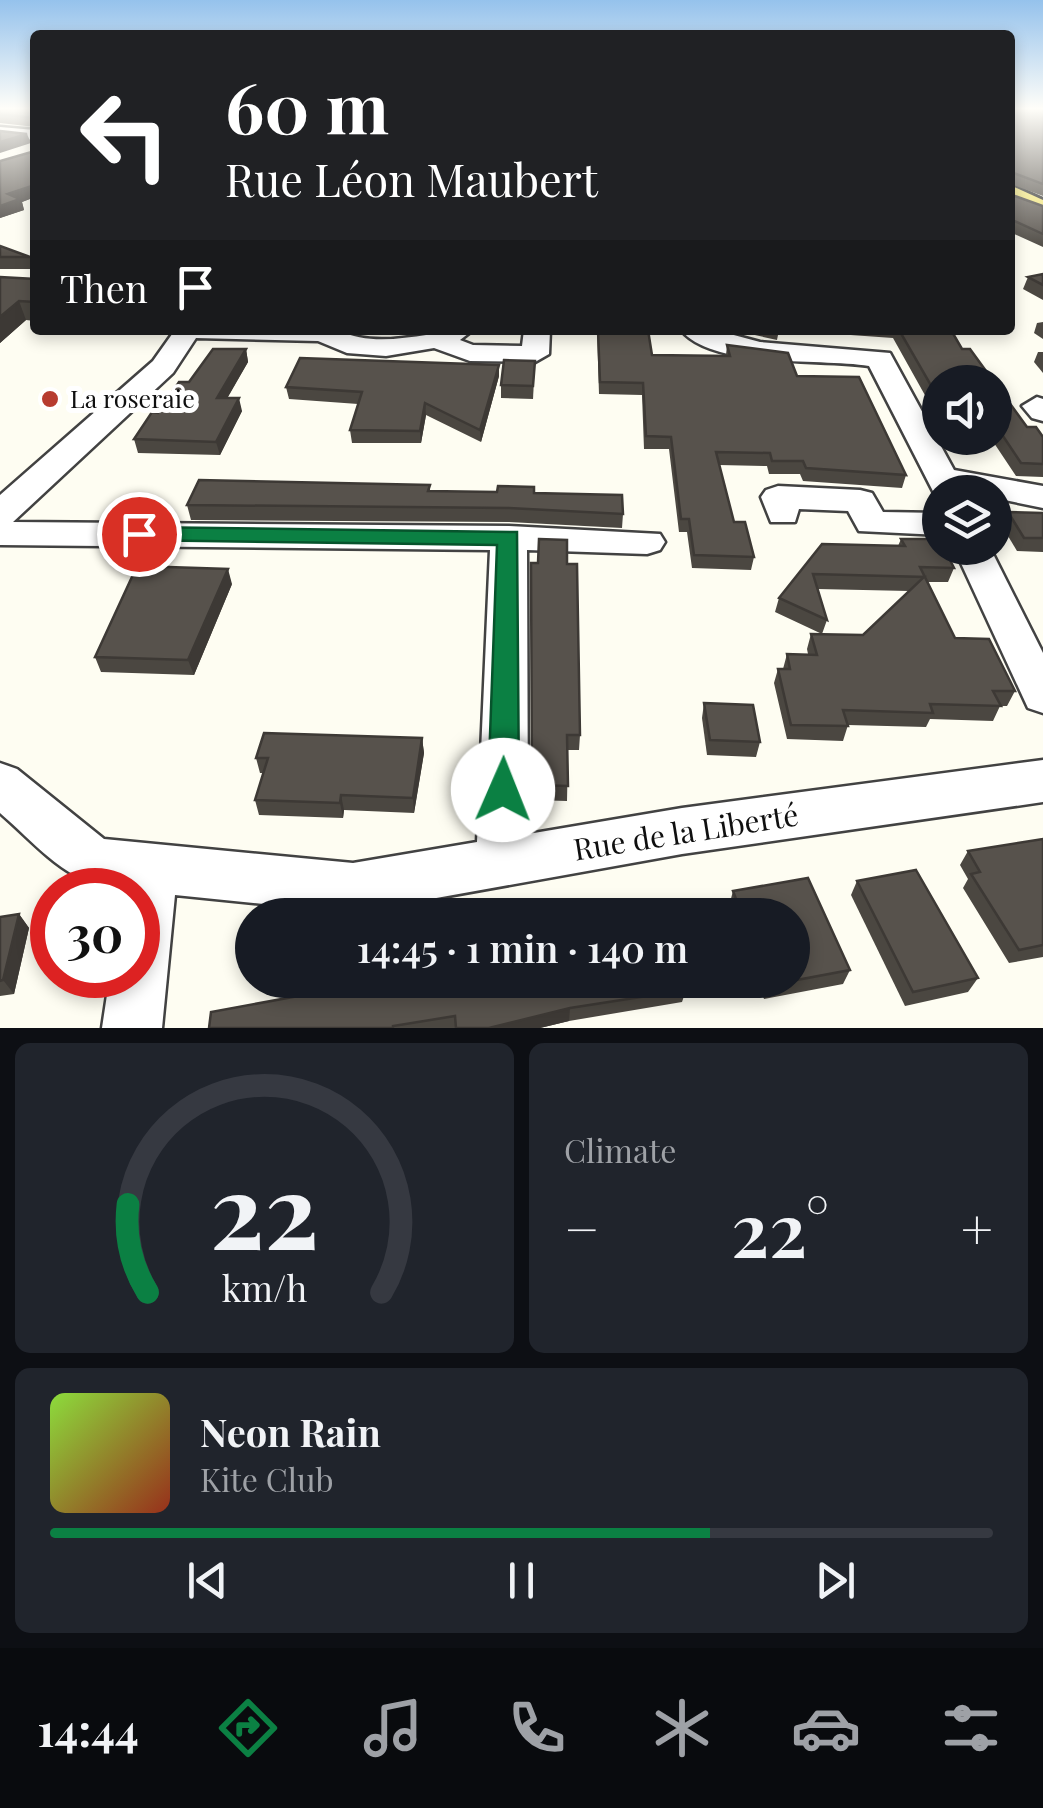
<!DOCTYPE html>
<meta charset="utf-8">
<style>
body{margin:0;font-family:"Playfair Display",serif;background:#20242c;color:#f1f3f6;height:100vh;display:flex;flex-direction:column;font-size:38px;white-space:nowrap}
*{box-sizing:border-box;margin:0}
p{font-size:32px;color:#9ea1a6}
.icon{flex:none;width:55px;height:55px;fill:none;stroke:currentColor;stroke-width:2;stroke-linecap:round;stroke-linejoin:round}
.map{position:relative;height:1028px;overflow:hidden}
.side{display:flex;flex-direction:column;gap:15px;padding:15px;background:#0d0f14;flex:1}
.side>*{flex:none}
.top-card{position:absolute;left:30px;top:30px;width:985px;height:305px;border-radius:10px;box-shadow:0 5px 15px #0003;background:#202124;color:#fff;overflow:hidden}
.tools{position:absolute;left:922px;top:365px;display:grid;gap:20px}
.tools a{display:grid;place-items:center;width:90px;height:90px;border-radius:50%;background:#171b24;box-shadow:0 5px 15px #0003;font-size:50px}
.speed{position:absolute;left:30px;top:868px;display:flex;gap:20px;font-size:50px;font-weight:700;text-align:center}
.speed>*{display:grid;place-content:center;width:130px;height:130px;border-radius:50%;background:#171b24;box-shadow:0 5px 15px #0003;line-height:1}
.speed .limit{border:15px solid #d22;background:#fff;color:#111}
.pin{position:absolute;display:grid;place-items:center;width:85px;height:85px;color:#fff;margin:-42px;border:5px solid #fff;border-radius:50%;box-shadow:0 2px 10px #0007}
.me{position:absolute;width:110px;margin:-55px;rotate:1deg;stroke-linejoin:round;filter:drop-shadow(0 0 8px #0008)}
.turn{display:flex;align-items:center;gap:35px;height:210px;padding:0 30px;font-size:45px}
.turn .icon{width:130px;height:130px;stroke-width:2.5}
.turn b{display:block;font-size:70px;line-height:85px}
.then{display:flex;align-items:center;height:95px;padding:0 30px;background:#0003;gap:20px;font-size:38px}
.big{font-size:75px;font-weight:600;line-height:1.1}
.side .tile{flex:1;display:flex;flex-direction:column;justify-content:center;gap:15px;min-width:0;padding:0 35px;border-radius:15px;background:#20242c}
.side .dial{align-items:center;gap:0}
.dial svg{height:260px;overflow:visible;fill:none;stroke:#363941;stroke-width:7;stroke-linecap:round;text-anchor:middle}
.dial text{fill:#f1f3f6;stroke:none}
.song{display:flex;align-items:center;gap:30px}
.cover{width:120px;height:120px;border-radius:15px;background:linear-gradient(135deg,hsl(90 70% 55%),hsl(10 70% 35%))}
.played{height:10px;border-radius:5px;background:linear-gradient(90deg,#0b8043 70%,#363941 70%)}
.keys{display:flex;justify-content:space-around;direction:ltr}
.heat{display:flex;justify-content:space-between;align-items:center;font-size:55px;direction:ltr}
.side .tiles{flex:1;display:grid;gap:15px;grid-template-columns:1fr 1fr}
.tile:last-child{grid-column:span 2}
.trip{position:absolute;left:235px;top:898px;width:575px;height:100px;border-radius:50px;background:#171b24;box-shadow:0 5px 15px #0003;font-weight:600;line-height:100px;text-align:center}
.dock{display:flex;height:160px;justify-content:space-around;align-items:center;background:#090b0e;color:#9ea1a6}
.dock .icon{width:70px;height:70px}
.dock .on{color:#0b8043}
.dock b{font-size:45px;color:#f1f3f6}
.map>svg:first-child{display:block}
</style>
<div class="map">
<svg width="1043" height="1028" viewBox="0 0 1043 1028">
<rect width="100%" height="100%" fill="#fefdf2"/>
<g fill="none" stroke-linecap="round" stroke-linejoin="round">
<g stroke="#424242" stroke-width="5">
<g id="minor">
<polygon points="0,127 35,130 35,140 0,137"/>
<path d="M175,330H338C380,351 429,330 473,330L460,340L473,345L522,346L524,330H550L549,354L535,362L470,361L434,348L386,356L347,353L318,341L196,338L173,373L13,522L509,526L660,534L665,542L660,550L647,554L527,550L528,834L682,808L1043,760V802L682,854L353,913L175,895L162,1028H102L110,975H138V890C71,890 48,855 0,813V763L17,769L104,839L353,863L477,842L490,550L0,545V495L153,361Z"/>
<path d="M681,330H715L760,342L890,353L954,470L1043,486V508L995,498V492H940L937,499L869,366C822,358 712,369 681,330Z"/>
<polygon points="1037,397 1043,399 1043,421 1032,418 1022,406"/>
<polygon points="778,486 860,490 872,493 883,512 940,513 940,535 859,531 848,511 799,509 795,522 771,522 761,497 766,490"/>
<polygon points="954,548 990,548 1043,653 1043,713 1028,708"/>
</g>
</g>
<g stroke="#202020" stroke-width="6">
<polygon id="major" points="1010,185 1043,200 1043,217 1010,202"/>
</g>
<use href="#minor" fill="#fff" fill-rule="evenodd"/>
<use href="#major" fill="#efe271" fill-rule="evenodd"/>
</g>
<g fill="#4b4741">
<polygon points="0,109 35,109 35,197 22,202 24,210 0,218 0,161 35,151 35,127 0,123 0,125"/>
<polygon points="1010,109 1043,109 1043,196 1011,184 1012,195 1043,206 1043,247 1010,232"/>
<polygon points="0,246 30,257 34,269 0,269"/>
<polygon points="1043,274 1043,300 1023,289 1028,277"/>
<polygon points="0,277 35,279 35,321 26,320 0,343"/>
<polygon points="1043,322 1043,339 1034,333 1037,323"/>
<polygon points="590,330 648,330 652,355 726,355 727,345 797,376 906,475 902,488 803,481 800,474 769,474 767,466 719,465 734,522 754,557 751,570 692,568 687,532 679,532 669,449 644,449 642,395 599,394 597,330"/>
<polygon points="732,330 779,330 777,340"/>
<polygon points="780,330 951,330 940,382 940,430 928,414 931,406 893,338"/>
<polygon points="246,349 248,362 227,398 242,411 220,455 138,453 134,439 189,382"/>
<polygon points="1038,352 1043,352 1043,373 1034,362"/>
<polygon points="535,361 533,399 501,398 501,385"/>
<polygon points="499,365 499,376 481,442 426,415 421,443 352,443 350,430 358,404 289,399 286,387"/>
<polygon points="995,383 1027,427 1043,437 1043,477 1016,476 992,440 945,438 995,438"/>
<polygon points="430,485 430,491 534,493 623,514 622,528 509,522 191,520 187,505"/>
<polygon points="1008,512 1043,513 1043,552 1017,551 1002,526"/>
<polygon points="901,539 954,568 948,582 927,582 955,638 1015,691 1007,706 1000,706 993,721 930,719 926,727 848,725 843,741 787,739 774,683 778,669 783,669 787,654 808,654 807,649 811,634 863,635 909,591 817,589 827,620 822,634 775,612 779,598 822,544 898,546"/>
<polygon points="531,563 567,564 580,735 579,750 568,750 567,801 532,800"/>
<polygon points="232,584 194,675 101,672 95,657"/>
<polygon points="704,703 760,742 756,757 707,755 702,718"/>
<polygon points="422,738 424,753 414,813 344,810 343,818 259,815 255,800 263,773 260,773 256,758"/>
<polygon points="1043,839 1043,957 1009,963 963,888 968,879 960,865 968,851"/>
<polygon points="808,878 850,970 843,984 764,999 757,980 792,980 792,915 732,915 729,906 733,891"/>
<polygon points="857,881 978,978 968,992 905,1006 851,895"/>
<polygon points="19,914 29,928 14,994 0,996 0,917"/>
<polygon points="686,990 682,1002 569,1021 540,1028 209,1028"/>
</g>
<g fill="#3d3935">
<polygon points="27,134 31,143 0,153 0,142"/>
<polygon points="35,185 35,197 22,202 24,210 0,218 0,206 8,194"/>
<polygon points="19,301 26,320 0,343 0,317"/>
<polygon points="246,349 248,362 220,411 217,398"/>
<polygon points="499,365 499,376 481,442 480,430"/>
<polygon points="239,398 242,411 220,455 216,442"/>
<polygon points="425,403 426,415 421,443 420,431"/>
<polygon points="228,569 232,584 194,675 188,660"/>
<polygon points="422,738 424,753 414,813 413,798"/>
<polygon points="341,795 344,810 343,818 340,803"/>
<polygon points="19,914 29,928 14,994 3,980"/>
<polygon points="570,1008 569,1021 540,1028 489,1028"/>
</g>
<g fill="#57524c" stroke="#3d3935" stroke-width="2.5">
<polygon points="0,109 35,109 35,185 8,194 20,199 0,206 0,161 35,151 35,118 0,114"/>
<polygon points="1010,109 1043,109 1043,184 1011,172 1012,195 1043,206 1043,234 1010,219"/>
<polygon points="0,131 27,134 0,142"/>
<polygon points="0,246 30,257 0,257"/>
<polygon points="1043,274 1043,285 1028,277"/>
<polygon points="0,277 35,279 35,302 19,301 0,317"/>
<polygon points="598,330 648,330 652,355 730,356 727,345 788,353 797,376 859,377 906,475 806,468 803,461 772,461 770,453 716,452 734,522 745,522 754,557 694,555 689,519 681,519 671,437 646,436 643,383 600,382"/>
<polygon points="899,330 951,330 962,349 970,349 994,382 940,382 940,412 932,402 940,401"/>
<polygon points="213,349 246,349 217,398 239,398 216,442 134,439 152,412 158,413 179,382 189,382"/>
<polygon points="300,358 499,365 480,430 425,403 420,431 350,430 362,392 286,387"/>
<polygon points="504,360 535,361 533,386 501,385"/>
<polygon points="995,383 1027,427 1036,427 1043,437 1043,464 1021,463 997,427 995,427"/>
<polygon points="199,480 430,485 428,491 497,492 498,486 534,487 534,493 622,495 623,514 509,508 187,505"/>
<polygon points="1008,512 1043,513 1043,538 1024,538"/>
<polygon points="539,539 567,540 567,564 577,564 580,735 567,735 568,786 532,785 531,563 538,563"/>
<polygon points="901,539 940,539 940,548 944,548 954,568 920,567 955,638 989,639 1015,691 993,691 1001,706 930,704 933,713 843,710 848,726 791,725 778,669 790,669 787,654 817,655 811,634 863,635 924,577 813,574 827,620 779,598 822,544 905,546"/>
<polygon points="137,566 228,569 188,660 95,657"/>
<polygon points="704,703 753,705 760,742 710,740"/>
<polygon points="264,733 422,738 413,798 341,795 340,803 255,800 268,758 256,758"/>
<polygon points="1043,839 1043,945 1019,950 971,874 980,872 968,851"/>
<polygon points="916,870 978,978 913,992 857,881"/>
<polygon points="808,878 850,970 770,985 768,980 792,980 792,915 742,915 733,891"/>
<polygon points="19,914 3,980 0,981 0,917"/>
<polygon points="331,980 683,980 686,990 570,1008 489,1028 456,1028 455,1016 393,1026 393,1028 209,1028 211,1012 331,990"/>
</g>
<linearGradient id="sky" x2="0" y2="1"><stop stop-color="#95c2ec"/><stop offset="0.43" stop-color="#fffef9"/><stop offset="1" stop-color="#fffef9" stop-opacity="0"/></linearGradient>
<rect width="1043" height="253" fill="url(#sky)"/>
<polygon fill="#0b8043" stroke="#07532c" stroke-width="2.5" points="139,527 517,532 519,790 514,800 503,804 492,800 488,790 497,545 131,540 131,529"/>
<circle fill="#b73c30" stroke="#fff" stroke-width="4" cx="50" cy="399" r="10"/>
<g text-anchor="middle" stroke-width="10" stroke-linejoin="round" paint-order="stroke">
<g font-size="25" fill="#0f0f0f" stroke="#fff" text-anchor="start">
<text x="70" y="408">La roseraie</text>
</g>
<g font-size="30" fill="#0f0f0f" stroke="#fff">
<text transform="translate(686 833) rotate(-9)" y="10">Rue de la Liberté</text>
</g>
</g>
</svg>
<div class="tools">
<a><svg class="icon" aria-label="sound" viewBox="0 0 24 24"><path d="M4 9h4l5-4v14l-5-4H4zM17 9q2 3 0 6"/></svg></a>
<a><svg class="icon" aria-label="layers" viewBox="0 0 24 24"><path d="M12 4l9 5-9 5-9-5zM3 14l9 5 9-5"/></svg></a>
</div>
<div class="speed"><div class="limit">30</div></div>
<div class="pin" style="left:139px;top:534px;background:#d93025"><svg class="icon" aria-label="arrive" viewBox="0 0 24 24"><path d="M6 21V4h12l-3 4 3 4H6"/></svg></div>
<svg class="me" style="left:503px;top:790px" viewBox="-20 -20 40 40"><circle r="19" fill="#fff"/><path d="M0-13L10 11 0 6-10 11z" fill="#0b8043"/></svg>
<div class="trip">14:45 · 1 min · 140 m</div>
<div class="top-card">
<div class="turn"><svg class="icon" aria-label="left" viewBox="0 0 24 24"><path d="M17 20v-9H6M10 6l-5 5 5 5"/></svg><div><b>60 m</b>Rue Léon Maubert</div></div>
<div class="then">Then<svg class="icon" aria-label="arrive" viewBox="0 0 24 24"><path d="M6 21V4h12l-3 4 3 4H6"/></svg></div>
</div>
</div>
<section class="side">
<div class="tiles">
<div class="tile dial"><svg viewBox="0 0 100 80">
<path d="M14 69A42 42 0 1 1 86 69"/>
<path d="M14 69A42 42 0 0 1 8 42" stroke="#0b8043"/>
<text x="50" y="56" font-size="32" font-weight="700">22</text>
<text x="50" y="72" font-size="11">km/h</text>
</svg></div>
<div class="tile"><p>Climate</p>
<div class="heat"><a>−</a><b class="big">22°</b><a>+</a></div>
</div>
<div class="tile">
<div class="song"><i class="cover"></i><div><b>Neon Rain</b><p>Kite Club</p></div></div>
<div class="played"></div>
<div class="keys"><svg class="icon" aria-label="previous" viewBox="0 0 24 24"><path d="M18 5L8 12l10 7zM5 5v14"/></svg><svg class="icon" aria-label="pause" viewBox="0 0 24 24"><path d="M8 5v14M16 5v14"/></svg><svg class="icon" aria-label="next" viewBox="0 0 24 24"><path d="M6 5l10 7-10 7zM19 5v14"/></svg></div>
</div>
</div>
</section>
<nav class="dock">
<b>14:44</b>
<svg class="icon on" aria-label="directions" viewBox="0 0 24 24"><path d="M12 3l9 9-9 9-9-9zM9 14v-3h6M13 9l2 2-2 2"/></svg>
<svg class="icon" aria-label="music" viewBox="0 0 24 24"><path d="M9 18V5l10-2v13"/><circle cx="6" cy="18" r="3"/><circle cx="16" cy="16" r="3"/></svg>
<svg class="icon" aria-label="phone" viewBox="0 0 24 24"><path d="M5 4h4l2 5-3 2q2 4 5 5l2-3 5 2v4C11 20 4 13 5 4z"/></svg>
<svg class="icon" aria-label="climate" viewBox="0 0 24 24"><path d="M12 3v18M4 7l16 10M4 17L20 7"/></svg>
<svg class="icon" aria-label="car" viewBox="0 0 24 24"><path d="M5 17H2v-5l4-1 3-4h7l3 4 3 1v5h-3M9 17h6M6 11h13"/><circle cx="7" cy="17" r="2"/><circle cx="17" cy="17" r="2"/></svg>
<svg class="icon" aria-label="filters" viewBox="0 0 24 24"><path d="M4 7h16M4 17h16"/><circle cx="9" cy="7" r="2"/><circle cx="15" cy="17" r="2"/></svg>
</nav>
